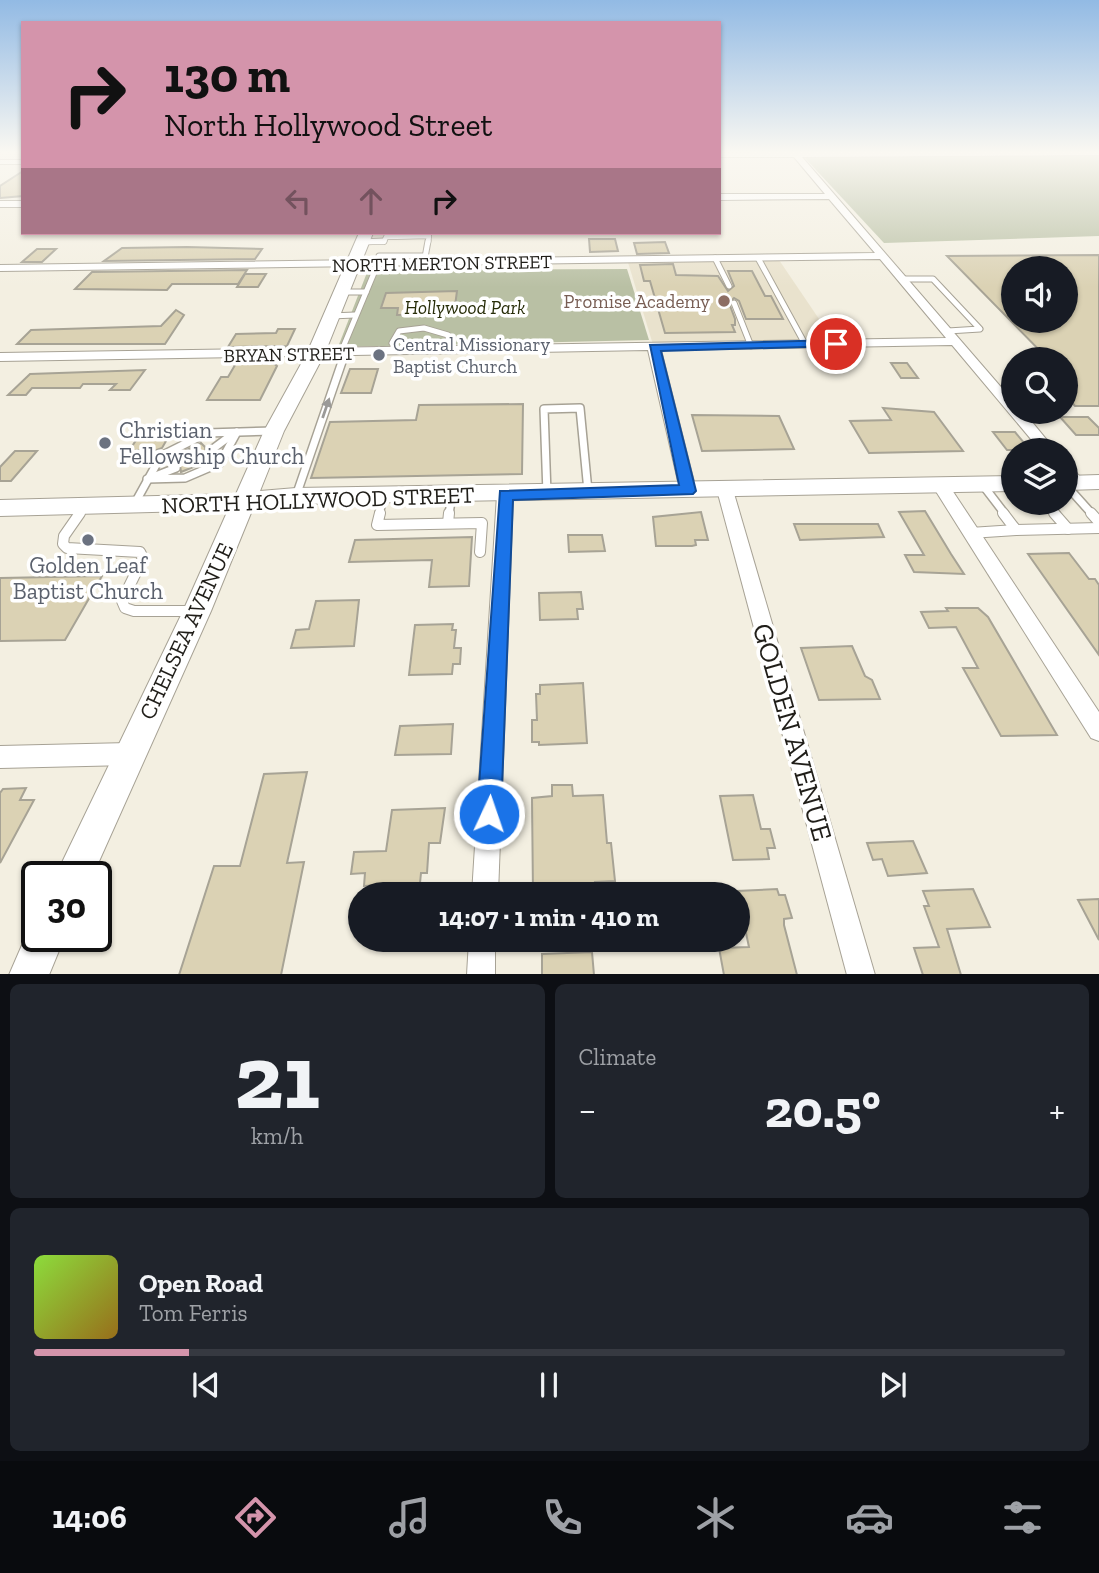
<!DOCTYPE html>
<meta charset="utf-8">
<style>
body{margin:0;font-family:"Zilla Slab",serif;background:#20242c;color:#f1f3f6;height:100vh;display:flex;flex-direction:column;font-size:26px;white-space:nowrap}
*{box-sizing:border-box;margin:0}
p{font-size:23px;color:#9ea1a6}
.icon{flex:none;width:38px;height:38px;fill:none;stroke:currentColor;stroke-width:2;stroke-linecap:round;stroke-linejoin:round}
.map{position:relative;height:974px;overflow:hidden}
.panel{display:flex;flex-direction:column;gap:10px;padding:10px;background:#0d0f14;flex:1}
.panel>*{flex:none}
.top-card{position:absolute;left:21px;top:21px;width:700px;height:214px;border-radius:0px;box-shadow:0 2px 5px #0004;background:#d494ab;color:#111;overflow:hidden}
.fabs{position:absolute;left:1001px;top:256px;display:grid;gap:14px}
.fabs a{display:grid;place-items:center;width:77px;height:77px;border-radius:50%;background:#171b24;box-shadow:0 2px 5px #0004;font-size:35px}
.speed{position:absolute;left:21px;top:861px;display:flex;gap:14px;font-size:35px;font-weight:700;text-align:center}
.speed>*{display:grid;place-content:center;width:91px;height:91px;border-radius:50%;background:#171b24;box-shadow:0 2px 5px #0004;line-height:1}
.speed .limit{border:4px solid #111;border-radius:10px;background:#fff;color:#111}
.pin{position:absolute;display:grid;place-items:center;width:60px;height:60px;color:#fff;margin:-30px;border:4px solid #fff;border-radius:50%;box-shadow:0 2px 7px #0007}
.me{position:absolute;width:77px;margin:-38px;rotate:3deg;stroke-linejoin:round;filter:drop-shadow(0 0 5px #0008)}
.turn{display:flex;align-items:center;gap:24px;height:147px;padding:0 28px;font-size:32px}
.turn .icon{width:91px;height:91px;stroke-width:2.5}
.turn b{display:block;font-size:49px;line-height:60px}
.lanes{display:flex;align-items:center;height:66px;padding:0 28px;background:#0003;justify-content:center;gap:35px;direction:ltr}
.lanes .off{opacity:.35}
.big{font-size:52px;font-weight:700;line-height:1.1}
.panel .widget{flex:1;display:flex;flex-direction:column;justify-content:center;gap:10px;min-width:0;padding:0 24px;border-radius:10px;background:#20242c}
.panel .dial{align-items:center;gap:0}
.dial b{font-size:91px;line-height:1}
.song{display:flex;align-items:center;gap:21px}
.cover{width:84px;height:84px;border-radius:10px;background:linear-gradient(135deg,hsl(90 70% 55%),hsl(40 70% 35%))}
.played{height:7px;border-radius:4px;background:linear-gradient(90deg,#d494ab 15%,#363941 15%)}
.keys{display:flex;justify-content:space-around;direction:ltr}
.heat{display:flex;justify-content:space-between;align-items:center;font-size:38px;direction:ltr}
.panel .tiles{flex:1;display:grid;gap:10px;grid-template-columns:1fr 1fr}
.widget:last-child{grid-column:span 2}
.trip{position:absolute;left:348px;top:882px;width:402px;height:70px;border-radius:35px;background:#171b24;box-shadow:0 2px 5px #0004;font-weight:700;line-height:70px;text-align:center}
.dock{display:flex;height:112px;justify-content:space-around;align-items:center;background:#090b0e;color:#9ea1a6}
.dock .icon{width:49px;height:49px}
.dock .selected{color:#d494ab}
.dock b{font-size:32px;color:#f1f3f6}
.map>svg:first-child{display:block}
</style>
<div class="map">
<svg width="1099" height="975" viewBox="0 0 1099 975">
<rect width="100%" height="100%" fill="#f3efe1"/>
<polygon fill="#e9e2cd" points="777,257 836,344 654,348 627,259"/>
<g fill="#b9c0a4">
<polygon points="1099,155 1099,236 884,243 804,157"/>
<polygon points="627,269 649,340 338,347 368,270"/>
</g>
<g fill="#dbd2b4" stroke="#a7a395" stroke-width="2" fill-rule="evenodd">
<polygon points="23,171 23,196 0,198 0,186"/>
<polygon points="589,239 615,239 618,251 590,252"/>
<polygon points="665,242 669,253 637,254 634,243"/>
<polygon points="122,248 187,247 262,249 255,259 104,261"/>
<polygon points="37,249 56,249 42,262 22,262"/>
<path d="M1099,255V406H1075L1066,396V359H1048L947,256ZM1013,268H1066V320H1013Z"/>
<polygon points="673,264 676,275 718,276 728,291 734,286 728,271 752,271 765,296 771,296 783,319 746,319 739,301 734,298 729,303 735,319 735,325 732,325 735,332 665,333 650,281 644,281 640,265"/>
<polygon points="247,270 238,284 172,284 167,290 75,289 92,272"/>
<polygon points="245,274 266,274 258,287 237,287"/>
<polygon points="457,291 455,306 435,306 434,314 397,315 398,308 381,308 386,293"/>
<polygon points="176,310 184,315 165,344 17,344 31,330 161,326"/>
<polygon points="278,329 295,329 287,346 228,347 236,334 276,333"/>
<polygon points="268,359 277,366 260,400 207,400 221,377 228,377 238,360"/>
<polygon points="891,363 907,363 918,378 901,378"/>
<polygon points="350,369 378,369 371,393 341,393"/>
<polygon points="145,370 130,390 110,390 116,384 83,384 80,388 32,388 26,395 8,395 30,374"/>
<polygon points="523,404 522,474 311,478 330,422 416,420 419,405"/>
<polygon points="883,408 934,412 963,451 869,453 850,421 891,420"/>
<polygon points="692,415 779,416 794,449 702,451"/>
<polygon points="1060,417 1088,417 1099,428 1099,435 1076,435"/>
<polygon points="146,425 174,425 171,429 173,429 162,448 154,451 148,447 147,450 129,451"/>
<polygon points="993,432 1015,432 1030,450 1007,450"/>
<polygon points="201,443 205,447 206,455 216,458 181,472 180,464 168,459"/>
<polygon points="15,451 37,451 11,481 0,481 0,467"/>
<polygon points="925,511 951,554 964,574 914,572 905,555 924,555 899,512"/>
<polygon points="701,512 708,540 695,540 696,545 692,546 656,546 653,517"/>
<polygon points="794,524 878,524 884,537 800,540"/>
<polygon points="568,535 602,535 605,551 569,552"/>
<polygon points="472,537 469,586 429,587 432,560 349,562 355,540"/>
<polygon points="1069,553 1089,579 1095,579 1099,585 1099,655 1028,554"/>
<polygon points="102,576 65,640 0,641 0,578"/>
<polygon points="581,592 583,609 577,609 578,619 540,620 539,593"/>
<polygon points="359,600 354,646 291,648 296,630 309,629 316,601"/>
<polygon points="946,608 978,608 988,617 1057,735 1001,736 963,668 978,668 956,627 929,628 921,612 948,611"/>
<polygon points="453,624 452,630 456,630 454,648 461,648 460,664 453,664 452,674 409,675 415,625"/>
<polygon points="852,646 865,676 872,680 880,699 819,700 801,648"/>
<polygon points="583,683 587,743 539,745 539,742 532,742 532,720 537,720 536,694 540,694 540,685"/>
<polygon points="453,724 451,754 395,755 400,726"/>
<polygon points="307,772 287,863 304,862 281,975 179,975 214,866 240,866 264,774"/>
<polygon points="552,785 572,785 573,796 603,795 607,843 611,843 615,881 595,882 596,894 533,894 532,798 552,796"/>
<polygon points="26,788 20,800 34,800 0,863 0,793 3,789"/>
<polygon points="753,795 761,829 770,829 775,848 767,848 769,859 733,860 720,796"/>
<polygon points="445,808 440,843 429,843 427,873 421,873 420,883 364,886 365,873 351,874 354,852 386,851 392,810"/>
<polygon points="913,841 927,873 888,876 882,859 873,860 867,843"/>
<polygon points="777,889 779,895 785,895 792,918 784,919 784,925 797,975 724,975 719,948 749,947 737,891"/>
<polygon points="973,889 990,927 947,929 961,975 923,975 914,948 939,947 924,906 929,906 923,891"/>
<polygon points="1099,899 1099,940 1078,900"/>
<polygon points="592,952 594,975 542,975 542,954"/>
</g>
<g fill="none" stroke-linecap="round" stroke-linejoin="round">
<g stroke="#a7a295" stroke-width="6">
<polyline id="service-far3" points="361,242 384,242 386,237 429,236 428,243"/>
</g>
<g stroke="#a7a295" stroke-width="7">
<g id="service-far2">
<polyline points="361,242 384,241"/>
<polyline points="379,256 425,256"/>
<polyline points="715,258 729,286"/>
<polyline points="758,258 805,344"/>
<polyline points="424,263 428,241"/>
<polyline points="904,279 933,279 980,329 948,331"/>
<polyline points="340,292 366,292"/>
<polyline points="734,303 751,346"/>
<polyline points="330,316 355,315"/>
<polyline points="392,343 399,331 424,328 448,335 449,351"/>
<polyline points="344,345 374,273"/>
<polyline points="342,361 345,353"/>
</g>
</g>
<g stroke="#a7a295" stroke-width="10">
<g id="service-far1">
<polyline points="210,451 234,433"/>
<polyline points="153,477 176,468"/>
<polyline points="147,479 185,478 220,463 237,432"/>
<polyline points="982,484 1005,514"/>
<polyline points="1066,485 1092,514"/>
<polyline points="547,494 544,409 580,408 588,491"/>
<polyline points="296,496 343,359"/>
<polyline points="1045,502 1056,514"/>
<polyline points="135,503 161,456 207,433 274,431"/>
<polyline points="78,514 82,509"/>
<polyline points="379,514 384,495"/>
<polyline points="449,514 452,495"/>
</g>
</g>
<g stroke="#a7a295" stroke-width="12">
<g id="service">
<polyline points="80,513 64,536 63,544 67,548 140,552 143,558 122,601 125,608 134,611 194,611"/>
<polyline points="380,513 377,525 482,523 480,552"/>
<polyline points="1003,513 1016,530 1099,528"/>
<polyline points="1054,513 1068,529"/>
<polyline points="1091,513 1099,522"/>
<polyline points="448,523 449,513"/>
<polyline points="970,533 1016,530"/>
</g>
</g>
<g stroke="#a7a295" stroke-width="2">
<g id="minor">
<polygon points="789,151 1099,151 1099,155 802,157 1013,401 1013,411 1023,411 1055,450 1040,450 952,345 661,350 696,490 688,495 680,490 648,350 0,361 0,353 946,338 880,259 0,271 0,265 875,253 829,199 719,200 719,194 825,194 794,157 719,157 719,153"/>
<rect x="0" y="160" width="23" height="4"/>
<rect x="0" y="201" width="23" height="6"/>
<path d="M1066,466C1074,468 1079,475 1083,482L1081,486H1069L1066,481Z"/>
<polygon points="940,480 946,481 1099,712 1099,741 1091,738 932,485"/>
<polygon points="725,485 733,490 875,975 847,975 717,490"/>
<polygon points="505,490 513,495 498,894 472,894 497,495"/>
<polygon points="129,743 137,746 140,754 137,762 129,765 0,768 0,746"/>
<polygon points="469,940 495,940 495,975 467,975"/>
</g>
</g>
<g stroke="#a7a295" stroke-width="2">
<g id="secondary">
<polygon points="359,233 373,233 325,353 284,431 260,491 296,488 1013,476 1013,491 296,504 253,508 211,611 92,877 55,877 183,611 228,510 0,516 0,500 236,494 264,431 307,353"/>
<polygon points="1099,475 1099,489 1066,490 1066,476"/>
<polygon points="37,920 37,936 65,936 49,975 9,975 32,922"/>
</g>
</g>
<use href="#service-far3" stroke="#fff" stroke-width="4.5"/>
<use href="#service-far2" stroke="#fff" stroke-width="5"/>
<use href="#service-far1" stroke="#fff" stroke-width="7"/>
<use href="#service" stroke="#fff" stroke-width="10"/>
<use href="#minor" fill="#fff" fill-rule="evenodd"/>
<use href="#secondary" fill="#fff" fill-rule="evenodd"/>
</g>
<defs><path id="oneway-solid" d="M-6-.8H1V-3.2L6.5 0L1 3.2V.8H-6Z" transform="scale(1.75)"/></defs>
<use fill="#9b9a98" href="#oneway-solid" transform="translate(326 408) rotate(-71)"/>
<linearGradient id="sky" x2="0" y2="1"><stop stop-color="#92bae4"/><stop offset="0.53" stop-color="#faf8f2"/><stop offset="1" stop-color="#faf8f2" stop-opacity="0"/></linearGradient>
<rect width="1099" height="287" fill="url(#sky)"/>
<polygon fill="#1a73e8" stroke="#114b97" stroke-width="2" points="836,340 840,341 840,346 661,351 696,491 693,494 513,500 501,814 497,823 489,826 480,823 477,814 500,491 679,485 650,345"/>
<circle fill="#8d6e63" stroke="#fff" stroke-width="2.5" cx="724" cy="301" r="7"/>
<g fill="#6b7280" stroke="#fff" stroke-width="2.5">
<circle cx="379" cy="355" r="7"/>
<circle cx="105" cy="443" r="7"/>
<circle cx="88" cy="540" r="7"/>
</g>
<g text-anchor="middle" stroke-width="7" stroke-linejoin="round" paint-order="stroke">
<g font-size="19" fill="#201e19" stroke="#fff">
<text transform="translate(442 263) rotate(-1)" y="7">NORTH MERTON STREET</text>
<text transform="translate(289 354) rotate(-1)" y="7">BRYAN STREET</text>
</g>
<g font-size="19" fill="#785e54" stroke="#fff" text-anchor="end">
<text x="710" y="308">Promise Academy</text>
</g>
<g font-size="19" font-style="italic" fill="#272d08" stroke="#fff">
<text x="465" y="314">Hollywood Park</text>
</g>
<g font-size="19" fill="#5b616d" stroke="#fff" text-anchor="start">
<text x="393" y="351">Central Missionary<tspan x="393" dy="22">Baptist Church</tspan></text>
</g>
<g font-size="23" fill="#5b616d" stroke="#fff" text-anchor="start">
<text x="119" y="438">Christian<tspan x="119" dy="26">Fellowship Church</tspan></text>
<text x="88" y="573" text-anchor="middle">Golden Leaf<tspan x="88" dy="26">Baptist Church</tspan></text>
</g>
<g font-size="23" fill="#201e19" stroke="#fff">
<text transform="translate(318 500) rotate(-2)" y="8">NORTH HOLLYWOOD STREET</text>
<text transform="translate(186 631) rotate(-65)" y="8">CHELSEA AVENUE</text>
</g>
<g font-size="28" fill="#201e19" stroke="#fff">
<text transform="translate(793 732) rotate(74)" y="10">GOLDEN AVENUE</text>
</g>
</g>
</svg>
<div class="fabs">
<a><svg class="icon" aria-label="sound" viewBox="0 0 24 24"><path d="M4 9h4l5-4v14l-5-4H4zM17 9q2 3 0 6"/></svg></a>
<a><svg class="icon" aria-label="search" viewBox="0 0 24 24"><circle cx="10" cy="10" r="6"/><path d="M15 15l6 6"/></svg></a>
<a><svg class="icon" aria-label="layers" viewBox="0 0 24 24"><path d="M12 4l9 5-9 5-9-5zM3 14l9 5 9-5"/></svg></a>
</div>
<div class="speed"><div class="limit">30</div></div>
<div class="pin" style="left:836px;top:344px;background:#d93025"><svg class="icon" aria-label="arrive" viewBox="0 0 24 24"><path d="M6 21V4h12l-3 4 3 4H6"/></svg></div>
<svg class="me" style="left:489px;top:814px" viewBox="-20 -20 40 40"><circle r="17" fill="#1a73e8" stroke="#fff" stroke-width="3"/><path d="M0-11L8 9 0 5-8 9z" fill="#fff"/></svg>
<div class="trip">14:07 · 1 min · 410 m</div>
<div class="top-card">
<div class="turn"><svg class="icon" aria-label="right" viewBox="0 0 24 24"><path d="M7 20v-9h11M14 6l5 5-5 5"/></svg><div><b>130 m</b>North Hollywood Street</div></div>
<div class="lanes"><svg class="icon off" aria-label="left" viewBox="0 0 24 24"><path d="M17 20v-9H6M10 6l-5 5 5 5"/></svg><svg class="icon off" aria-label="ahead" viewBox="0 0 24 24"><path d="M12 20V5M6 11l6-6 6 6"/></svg><svg class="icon" aria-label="right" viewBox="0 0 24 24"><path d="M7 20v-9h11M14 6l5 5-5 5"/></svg></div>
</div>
</div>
<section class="panel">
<div class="tiles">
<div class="widget dial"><b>21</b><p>km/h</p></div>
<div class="widget"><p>Climate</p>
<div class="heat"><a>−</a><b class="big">20.5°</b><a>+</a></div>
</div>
<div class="widget">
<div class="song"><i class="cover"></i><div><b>Open Road</b><p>Tom Ferris</p></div></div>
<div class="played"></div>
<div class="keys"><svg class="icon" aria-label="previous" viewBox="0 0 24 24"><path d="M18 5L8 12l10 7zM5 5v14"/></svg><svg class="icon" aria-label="pause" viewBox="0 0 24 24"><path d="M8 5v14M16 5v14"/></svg><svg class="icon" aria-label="next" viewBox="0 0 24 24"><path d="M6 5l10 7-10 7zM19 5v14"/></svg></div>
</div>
</div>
</section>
<nav class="dock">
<b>14:06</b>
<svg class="icon selected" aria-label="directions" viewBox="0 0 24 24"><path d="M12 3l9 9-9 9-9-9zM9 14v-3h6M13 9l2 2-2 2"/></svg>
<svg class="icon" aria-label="music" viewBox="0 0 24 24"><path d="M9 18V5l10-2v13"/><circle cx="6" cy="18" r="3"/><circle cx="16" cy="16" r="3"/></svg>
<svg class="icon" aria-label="phone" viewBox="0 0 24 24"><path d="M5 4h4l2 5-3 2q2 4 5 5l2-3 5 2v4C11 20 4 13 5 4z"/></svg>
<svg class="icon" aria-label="climate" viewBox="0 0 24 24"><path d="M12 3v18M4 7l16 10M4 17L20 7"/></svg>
<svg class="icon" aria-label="car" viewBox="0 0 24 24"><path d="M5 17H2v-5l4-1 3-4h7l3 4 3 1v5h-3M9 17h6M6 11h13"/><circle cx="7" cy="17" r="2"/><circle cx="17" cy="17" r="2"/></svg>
<svg class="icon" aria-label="filters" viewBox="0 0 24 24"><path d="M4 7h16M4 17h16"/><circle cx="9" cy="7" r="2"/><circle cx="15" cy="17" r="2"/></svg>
</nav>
